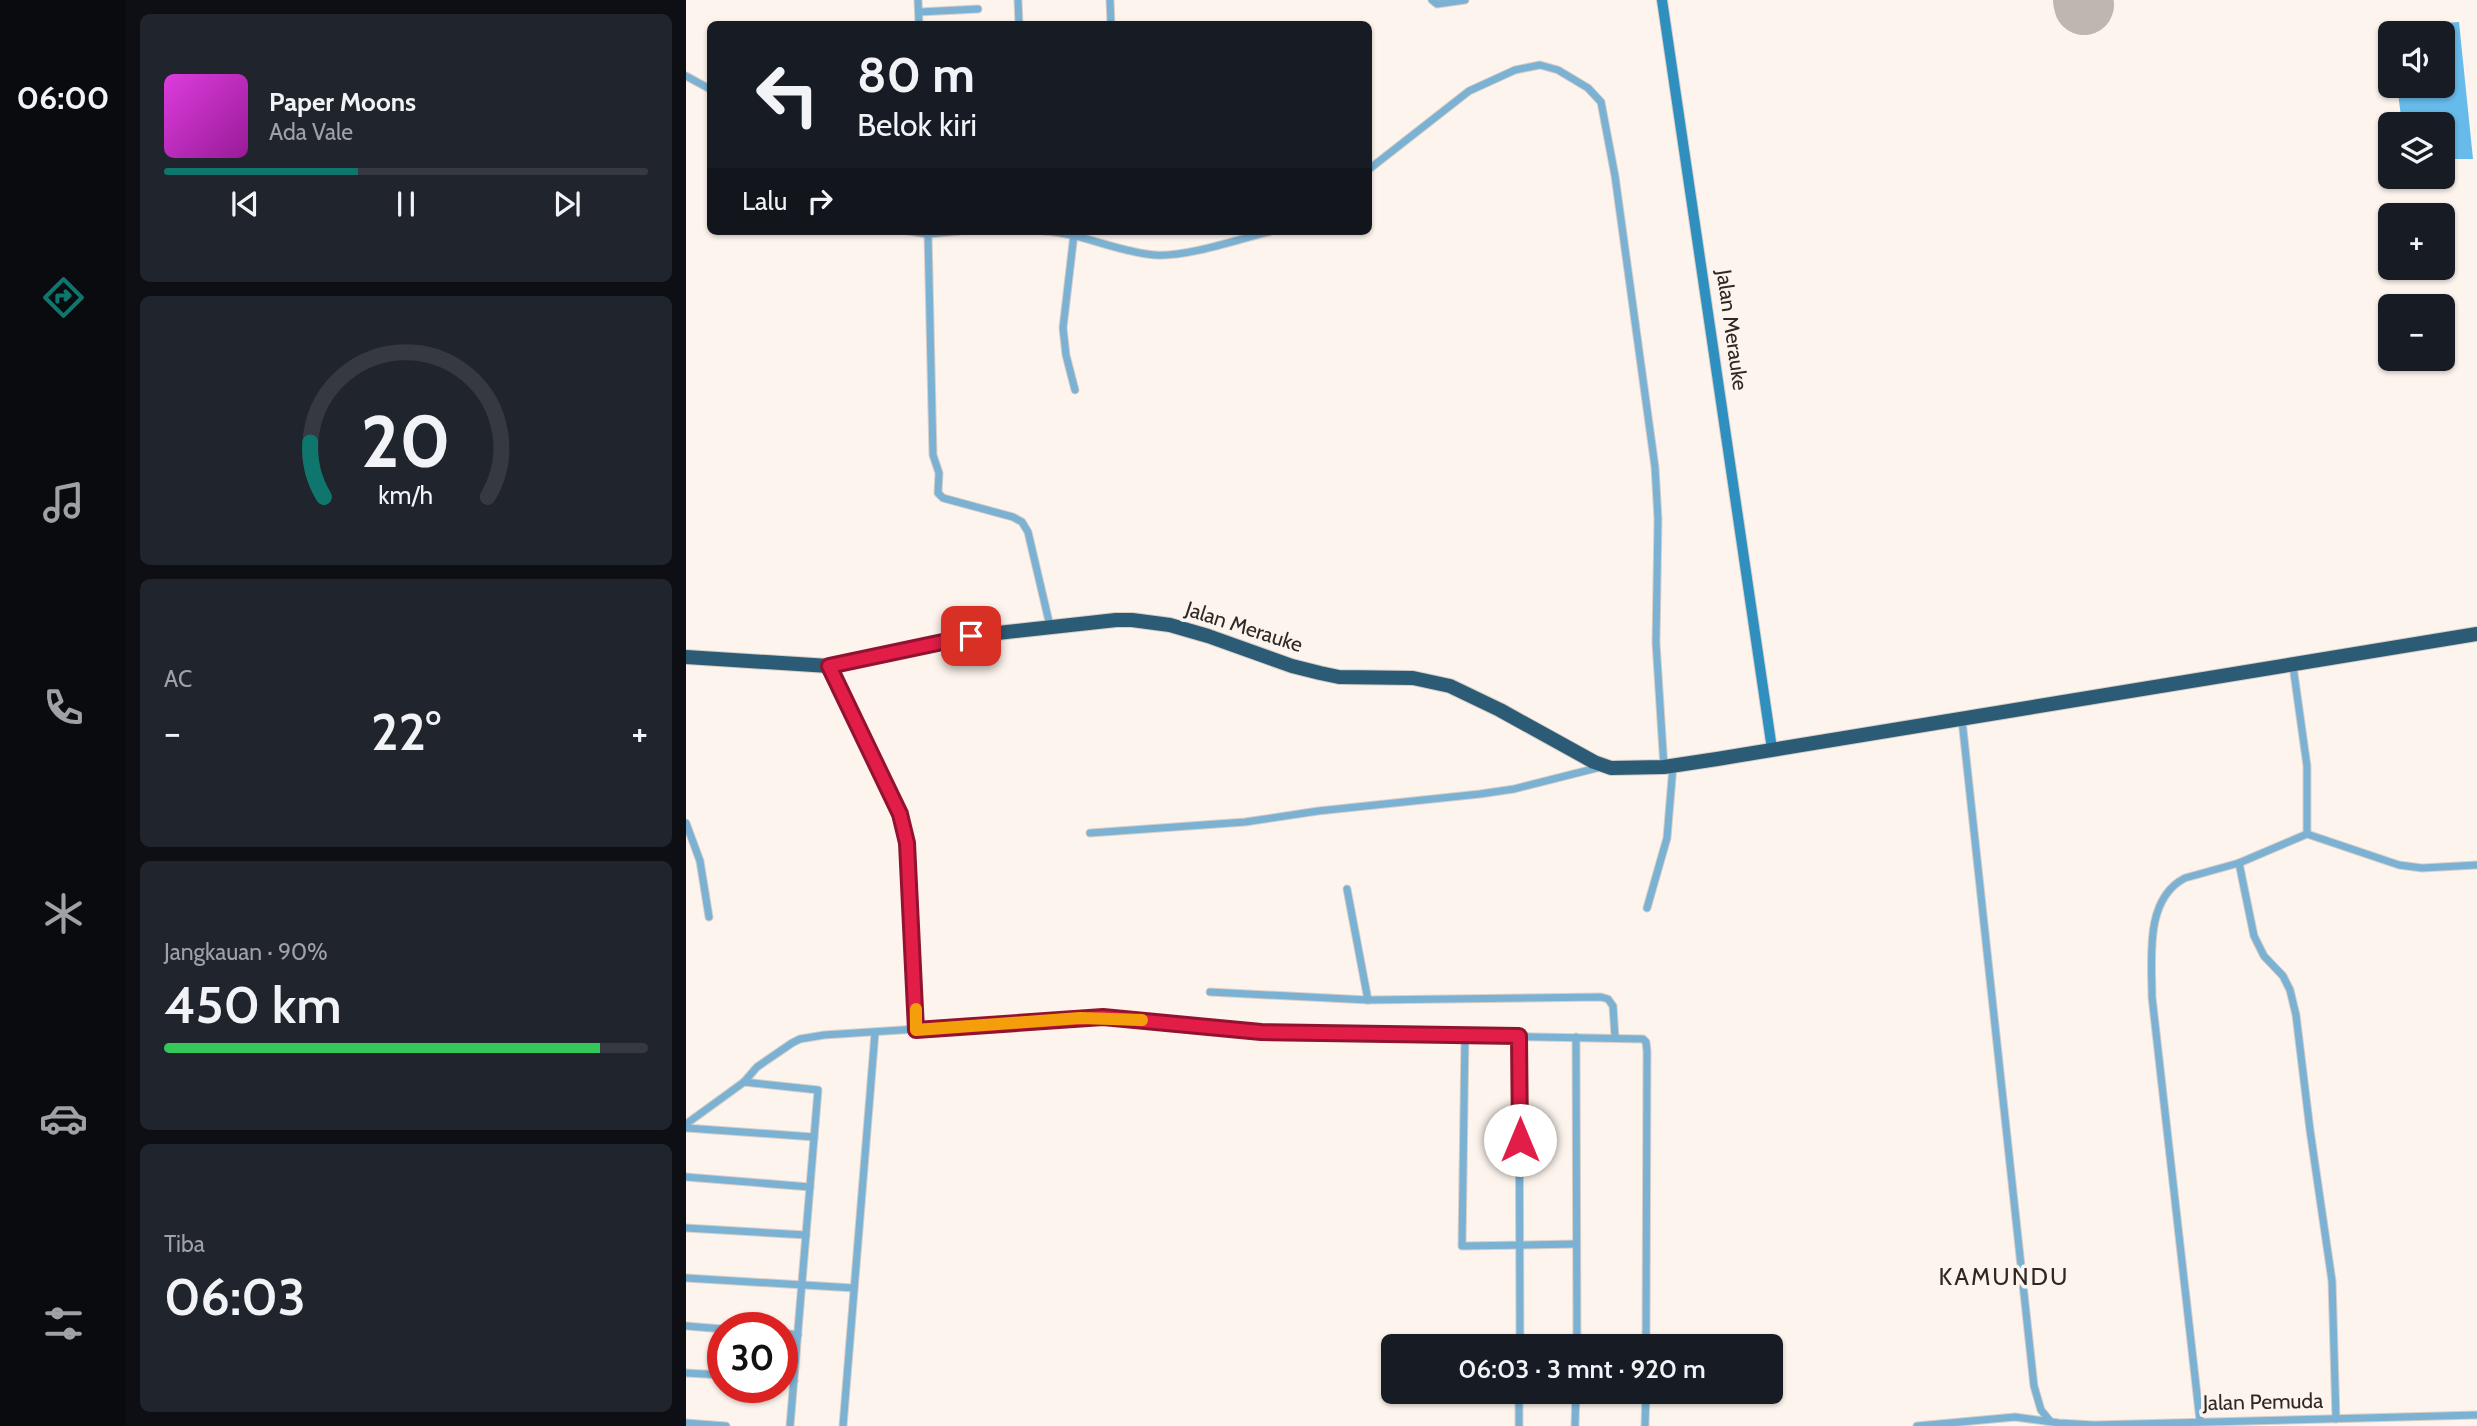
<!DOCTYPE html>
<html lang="id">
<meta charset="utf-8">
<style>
body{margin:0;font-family:Cabin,sans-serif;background:#20242c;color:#f1f3f6;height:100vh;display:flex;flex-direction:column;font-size:26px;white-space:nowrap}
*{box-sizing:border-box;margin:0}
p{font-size:23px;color:#9ea1a6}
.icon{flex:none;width:38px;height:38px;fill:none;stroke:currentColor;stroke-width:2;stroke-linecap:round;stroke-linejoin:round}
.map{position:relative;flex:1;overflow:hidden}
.sheet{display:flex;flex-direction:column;gap:14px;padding:14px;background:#0d0f14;width:560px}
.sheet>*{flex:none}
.hud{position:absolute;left:21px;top:21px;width:665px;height:214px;border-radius:10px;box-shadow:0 2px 5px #0004;background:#171b24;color:#f1f3f6;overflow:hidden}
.fabs{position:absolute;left:1692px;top:21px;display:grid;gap:14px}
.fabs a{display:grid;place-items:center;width:77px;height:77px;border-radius:10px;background:#171b24;box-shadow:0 2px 5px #0004;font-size:35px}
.speed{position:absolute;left:21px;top:1312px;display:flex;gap:14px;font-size:35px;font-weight:700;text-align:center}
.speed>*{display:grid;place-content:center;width:91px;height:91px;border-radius:50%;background:#171b24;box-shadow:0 2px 5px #0004;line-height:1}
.speed .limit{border:10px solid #d22;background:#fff;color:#111}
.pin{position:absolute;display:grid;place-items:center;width:60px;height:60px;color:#fff;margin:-30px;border-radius:14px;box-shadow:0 4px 10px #0006}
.me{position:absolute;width:77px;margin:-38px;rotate:0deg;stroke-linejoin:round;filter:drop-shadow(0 0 5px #0008)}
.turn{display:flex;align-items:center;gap:24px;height:147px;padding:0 35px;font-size:32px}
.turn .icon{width:91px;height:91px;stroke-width:2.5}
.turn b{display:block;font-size:49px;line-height:60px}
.then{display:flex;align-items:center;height:66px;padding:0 35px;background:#0003;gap:14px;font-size:26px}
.big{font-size:52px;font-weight:600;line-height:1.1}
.sheet .card{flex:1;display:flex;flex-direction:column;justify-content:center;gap:10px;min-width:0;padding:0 24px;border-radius:10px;background:#20242c}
.sheet .dial{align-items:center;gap:0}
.dial svg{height:182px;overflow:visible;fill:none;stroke:#363941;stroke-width:7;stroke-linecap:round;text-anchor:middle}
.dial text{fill:#f1f3f6;stroke:none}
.song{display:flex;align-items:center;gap:21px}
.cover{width:84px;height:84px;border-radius:10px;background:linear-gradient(135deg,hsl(300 70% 55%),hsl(300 70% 35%))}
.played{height:7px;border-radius:4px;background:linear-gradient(90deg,#0f766e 40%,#363941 40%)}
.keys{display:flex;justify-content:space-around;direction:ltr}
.heat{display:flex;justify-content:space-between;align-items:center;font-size:38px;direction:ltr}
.charge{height:10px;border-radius:5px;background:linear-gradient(90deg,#34c759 90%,#363941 0)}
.trip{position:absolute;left:695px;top:1334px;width:402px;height:70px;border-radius:10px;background:#171b24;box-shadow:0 2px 5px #0004;font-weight:600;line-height:70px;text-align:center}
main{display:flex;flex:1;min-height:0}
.dock{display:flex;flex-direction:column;width:126px;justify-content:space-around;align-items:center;background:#090b0e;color:#9ea1a6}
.dock .icon{width:49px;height:49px}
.dock .active{color:#0f766e}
.dock b{font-size:32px;color:#f1f3f6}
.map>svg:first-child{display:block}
</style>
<main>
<nav class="dock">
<b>06:00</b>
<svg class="icon active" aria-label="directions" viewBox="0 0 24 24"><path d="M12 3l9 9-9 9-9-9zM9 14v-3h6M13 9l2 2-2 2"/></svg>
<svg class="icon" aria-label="music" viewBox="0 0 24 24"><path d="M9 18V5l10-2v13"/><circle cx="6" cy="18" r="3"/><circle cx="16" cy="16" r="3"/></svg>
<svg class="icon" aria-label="phone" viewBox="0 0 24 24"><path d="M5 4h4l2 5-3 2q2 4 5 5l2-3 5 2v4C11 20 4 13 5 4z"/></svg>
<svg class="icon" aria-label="climate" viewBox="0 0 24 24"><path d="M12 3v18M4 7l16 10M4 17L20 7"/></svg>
<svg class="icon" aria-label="car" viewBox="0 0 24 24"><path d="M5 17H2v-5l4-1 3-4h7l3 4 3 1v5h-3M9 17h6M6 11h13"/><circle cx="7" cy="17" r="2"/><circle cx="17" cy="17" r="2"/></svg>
<svg class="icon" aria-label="filters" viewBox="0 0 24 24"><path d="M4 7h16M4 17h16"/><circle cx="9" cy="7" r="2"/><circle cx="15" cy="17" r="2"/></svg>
</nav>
<section class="sheet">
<div class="card">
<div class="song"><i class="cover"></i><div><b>Paper Moons</b><p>Ada Vale</p></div></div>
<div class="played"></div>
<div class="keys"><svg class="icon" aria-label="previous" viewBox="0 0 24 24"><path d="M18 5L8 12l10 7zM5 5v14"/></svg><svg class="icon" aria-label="pause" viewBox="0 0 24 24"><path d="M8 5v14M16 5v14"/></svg><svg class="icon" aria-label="next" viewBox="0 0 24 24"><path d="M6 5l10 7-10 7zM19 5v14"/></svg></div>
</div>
<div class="card dial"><svg viewBox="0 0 100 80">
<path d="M14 69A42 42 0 1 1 86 69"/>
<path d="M14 69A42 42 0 0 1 8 45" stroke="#0f766e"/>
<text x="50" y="56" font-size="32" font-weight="700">20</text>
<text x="50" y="72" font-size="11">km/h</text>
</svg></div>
<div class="card"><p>AC</p>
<div class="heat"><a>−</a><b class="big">22°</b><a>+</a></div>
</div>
<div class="card"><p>Jangkauan · 90%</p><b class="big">450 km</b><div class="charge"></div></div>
<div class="card"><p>Tiba</p><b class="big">06:03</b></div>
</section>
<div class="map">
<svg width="1791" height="1426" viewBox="0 0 1791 1426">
<rect width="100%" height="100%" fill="#fdf4ed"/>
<polygon fill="#67bbea" points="1773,22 1787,159 1757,159 1757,124 1716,124 1711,86 1757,86 1757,33 1704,33 1704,46 1702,27"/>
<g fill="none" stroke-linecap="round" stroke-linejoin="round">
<polyline stroke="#beb6b0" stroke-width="60" points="1397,0 1398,5"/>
<g stroke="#d8cfc9" stroke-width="9">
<g id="street">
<polyline points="232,0 233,24"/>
<polyline points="332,0 333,24"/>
<polyline points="424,0 425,24"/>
<polyline points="746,0 751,4 779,0"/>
<polyline points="233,12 292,9"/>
<polyline points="0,76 24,89"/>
<polyline points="682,170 783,91 829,70 854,65 872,70 902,88 915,102 929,176 969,467 972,519 970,643 978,767"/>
<polyline points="222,231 242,234"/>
<polyline points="274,231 242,234 247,455 253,473 252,493 257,498 327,517 336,522 342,532 364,626"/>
<path d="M358,231C396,233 431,252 469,255C502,257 553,239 586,231"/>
<polyline points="388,234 377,328 380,355 389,390"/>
<polyline points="143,666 214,814 221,843 230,1030"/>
<polyline points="1607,666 1621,766 1621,834"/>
<polyline points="1276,720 1348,1386 1355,1410 1364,1421"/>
<polyline points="0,823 14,861 23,917"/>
<polyline points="404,833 559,822 632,811 794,794 828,789 915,767"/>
<polyline points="1553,863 1568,936 1578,956 1597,976 1604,990 1610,1015 1624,1130 1646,1281 1650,1419"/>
<polyline points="661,889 682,1000"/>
<polyline points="961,908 981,838 987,766"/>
<polyline points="524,992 682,1000 915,997 922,999 927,1006 929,1037"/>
<polyline points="779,1036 776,1246 890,1244"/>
<polyline points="833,1036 834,1346"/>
<polyline points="890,1037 891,1346"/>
<polyline points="58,1082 132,1090 104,1426"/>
<polyline points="0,1124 58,1082 71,1067 106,1043 114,1039 138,1035 417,1017 575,1032 957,1039 960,1042 961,1051 960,1346"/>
<polyline points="0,1128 128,1137"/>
<polyline points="0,1177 124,1187"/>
<polyline points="0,1228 120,1235"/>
<polyline points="0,1278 168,1288"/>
<polyline points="0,1326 37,1329"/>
<polyline points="96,1333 112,1335"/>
<polyline points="0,1373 37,1375"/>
<polyline points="96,1380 108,1381"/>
<path d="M1514,1421L1466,997C1466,959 1458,899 1499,878L1553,863L1621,834L1713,865L1736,868L1791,865"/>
<polyline points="0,1423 40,1426"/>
<polyline points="157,1426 189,1033"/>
<polyline points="833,1426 833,1391"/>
<polyline points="889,1426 890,1391"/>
<polyline points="959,1426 960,1391"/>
<polyline points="1231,1426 1329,1417 1373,1423 1408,1425 1791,1415"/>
</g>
</g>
<g stroke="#d8cfc9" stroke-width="12">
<polyline id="secondary" points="976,0 1086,749"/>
</g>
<g stroke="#d8cfc9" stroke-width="16">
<polyline id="highway" points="0,657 143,666 285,636 430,620 446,620 484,625 522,636 606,666 634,673 653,677 727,678 764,686 814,710 908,762 925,768 978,767 1031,759 1791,634"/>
</g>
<use href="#street" stroke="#7bb2d3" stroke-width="7"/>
<use href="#secondary" stroke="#2f90bf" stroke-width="10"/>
<use href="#highway" stroke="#2c5b75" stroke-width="14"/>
</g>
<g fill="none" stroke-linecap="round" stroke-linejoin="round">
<g stroke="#92132f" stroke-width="18">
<polyline id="route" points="285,636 143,666 214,814 221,843 230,1030 417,1017 575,1032 833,1036 834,1140"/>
</g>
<use href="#route" stroke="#e11d48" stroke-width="12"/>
<polyline stroke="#f59e0b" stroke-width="12" points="230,1009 230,1030 394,1018 456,1020"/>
</g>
<g text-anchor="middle" stroke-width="7" stroke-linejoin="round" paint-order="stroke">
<g font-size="21" fill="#2d2824" stroke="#fdf4ed">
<text transform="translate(1046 330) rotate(82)" y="7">Jalan Merauke</text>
<text transform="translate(558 627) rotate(18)" y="7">Jalan Merauke</text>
<text transform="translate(1577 1402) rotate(-1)" y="7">Jalan Pemuda</text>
</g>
<g font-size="24" letter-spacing="2" fill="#2d2824" stroke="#fdf4ed">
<text x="1318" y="1285">KAMUNDU</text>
</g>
</g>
</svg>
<div class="fabs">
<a><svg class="icon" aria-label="sound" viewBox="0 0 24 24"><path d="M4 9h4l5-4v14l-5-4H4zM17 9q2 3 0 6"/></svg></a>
<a><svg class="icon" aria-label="layers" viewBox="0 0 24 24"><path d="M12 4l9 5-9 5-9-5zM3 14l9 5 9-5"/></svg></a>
<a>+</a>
<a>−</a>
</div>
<div class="speed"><div class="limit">30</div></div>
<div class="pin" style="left:285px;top:636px;background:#d93025"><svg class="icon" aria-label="arrive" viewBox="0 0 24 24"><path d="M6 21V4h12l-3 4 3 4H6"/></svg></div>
<svg class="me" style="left:834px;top:1140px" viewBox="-20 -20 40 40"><circle r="19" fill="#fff"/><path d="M0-13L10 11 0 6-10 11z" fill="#e11d48"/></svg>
<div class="trip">06:03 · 3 mnt · 920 m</div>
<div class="hud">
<div class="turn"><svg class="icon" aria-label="left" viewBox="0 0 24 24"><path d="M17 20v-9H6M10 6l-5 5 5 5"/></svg><div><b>80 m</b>Belok kiri</div></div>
<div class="then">Lalu<svg class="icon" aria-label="right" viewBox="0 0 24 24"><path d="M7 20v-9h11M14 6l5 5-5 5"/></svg></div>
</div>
</div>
</main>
